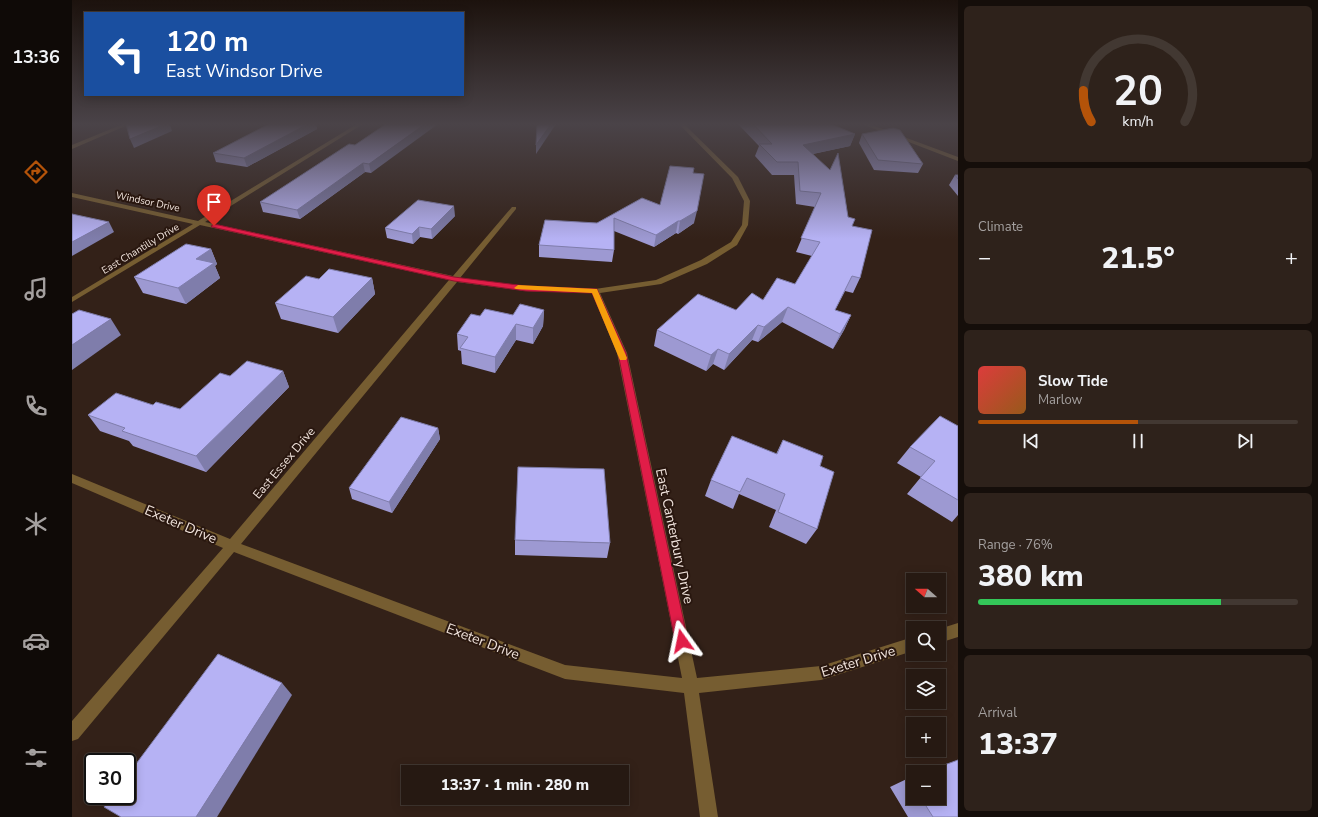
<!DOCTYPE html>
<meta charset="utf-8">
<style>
body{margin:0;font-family:"Nunito Sans",sans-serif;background:#2e221b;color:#f1f3f6;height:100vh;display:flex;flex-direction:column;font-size:15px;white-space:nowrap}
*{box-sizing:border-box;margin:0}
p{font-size:13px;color:#a4a09f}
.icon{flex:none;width:22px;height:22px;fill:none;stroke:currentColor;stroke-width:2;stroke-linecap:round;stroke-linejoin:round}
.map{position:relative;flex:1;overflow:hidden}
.details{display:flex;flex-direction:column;gap:6px;padding:6px;background:#150e0a;width:360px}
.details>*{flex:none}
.top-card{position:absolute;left:12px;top:12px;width:380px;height:84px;border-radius:0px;box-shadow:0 2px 10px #0003,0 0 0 1px #423832;background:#1a4fa0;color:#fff;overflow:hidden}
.needle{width:26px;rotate:291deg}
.controls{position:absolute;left:834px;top:573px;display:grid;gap:8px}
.controls a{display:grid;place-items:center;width:40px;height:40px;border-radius:0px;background:#261912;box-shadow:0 2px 10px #0003,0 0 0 1px #423832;font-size:20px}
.speed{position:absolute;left:12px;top:753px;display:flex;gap:8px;font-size:20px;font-weight:700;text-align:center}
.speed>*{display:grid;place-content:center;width:52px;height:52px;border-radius:50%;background:#261912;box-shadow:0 2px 10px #0003,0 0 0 1px #423832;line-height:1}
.speed .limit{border:2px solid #111;border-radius:6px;background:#fff;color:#111}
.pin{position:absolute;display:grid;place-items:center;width:34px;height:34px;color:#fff;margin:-41px -17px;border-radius:50% 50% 50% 0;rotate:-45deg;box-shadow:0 0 4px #0007}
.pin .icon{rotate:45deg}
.me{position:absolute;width:44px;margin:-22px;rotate:348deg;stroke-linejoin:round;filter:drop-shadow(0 0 3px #0008)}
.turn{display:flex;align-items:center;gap:14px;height:84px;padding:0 16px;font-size:18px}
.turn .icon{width:52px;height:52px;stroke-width:2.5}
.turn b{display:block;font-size:28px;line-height:34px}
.big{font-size:30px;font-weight:800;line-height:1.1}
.details .tile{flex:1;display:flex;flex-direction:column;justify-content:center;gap:6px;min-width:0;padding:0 14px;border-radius:6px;background:#2e221b}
.details .dial{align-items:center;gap:0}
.dial svg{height:104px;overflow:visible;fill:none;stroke:#423832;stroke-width:7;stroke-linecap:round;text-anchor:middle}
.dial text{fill:#f1f3f6;stroke:none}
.song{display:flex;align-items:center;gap:12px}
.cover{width:48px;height:48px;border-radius:6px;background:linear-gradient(135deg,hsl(0 70% 55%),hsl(30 70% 35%))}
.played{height:4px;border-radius:2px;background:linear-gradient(90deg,#b45309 50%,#423832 50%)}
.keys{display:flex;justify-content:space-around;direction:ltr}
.heat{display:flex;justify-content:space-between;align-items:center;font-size:22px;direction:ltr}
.charge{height:6px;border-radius:3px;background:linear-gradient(90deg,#34c759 76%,#423832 0)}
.trip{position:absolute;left:329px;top:765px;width:228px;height:40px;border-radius:0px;background:#261912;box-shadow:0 2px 10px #0003,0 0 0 1px #423832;font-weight:800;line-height:40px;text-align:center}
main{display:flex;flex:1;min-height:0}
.tabs{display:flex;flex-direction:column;width:72px;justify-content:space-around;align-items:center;background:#0f0a07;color:#a4a09f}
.tabs .icon{width:28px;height:28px}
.tabs .on{color:#b45309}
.tabs b{font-size:18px;color:#f1f3f6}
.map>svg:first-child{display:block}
</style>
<main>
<nav class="tabs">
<b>13:36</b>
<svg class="icon on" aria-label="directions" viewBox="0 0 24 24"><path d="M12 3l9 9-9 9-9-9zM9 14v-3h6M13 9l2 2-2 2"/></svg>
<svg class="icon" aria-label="music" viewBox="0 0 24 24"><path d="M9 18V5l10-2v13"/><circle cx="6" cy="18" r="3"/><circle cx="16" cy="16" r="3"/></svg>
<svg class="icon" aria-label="phone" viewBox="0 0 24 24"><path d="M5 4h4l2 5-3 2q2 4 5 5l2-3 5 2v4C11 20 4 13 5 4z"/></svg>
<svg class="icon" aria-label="climate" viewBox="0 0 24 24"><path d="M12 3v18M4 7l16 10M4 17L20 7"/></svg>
<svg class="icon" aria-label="car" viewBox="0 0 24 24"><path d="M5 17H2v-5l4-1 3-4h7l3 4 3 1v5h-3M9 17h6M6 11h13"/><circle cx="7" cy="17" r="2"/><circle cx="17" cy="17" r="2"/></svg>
<svg class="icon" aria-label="filters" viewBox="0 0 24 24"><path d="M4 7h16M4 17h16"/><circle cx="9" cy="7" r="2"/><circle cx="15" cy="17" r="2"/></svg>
</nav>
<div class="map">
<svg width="886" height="817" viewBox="0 0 886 817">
<rect width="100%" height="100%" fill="#332118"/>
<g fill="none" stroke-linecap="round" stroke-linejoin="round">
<g fill="#765d31" fill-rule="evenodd">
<polygon points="51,124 58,124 0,149 0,145"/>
<path d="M285,124H291L133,222L381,276L440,207H444V209L388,278L454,287L523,289L584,280L629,260L659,242L670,225L672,201L660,178L607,124H612L666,177L678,201L676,225L665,245L635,264L589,284L528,293L555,353L625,678L749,666L841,637V651L749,680L627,693L646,817H628L612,693L493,679L162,552L6,739L0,741V721L151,548L0,483V474L158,539L377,280L128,225L0,302V297L121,224L0,197V193L126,221ZM385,282L454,291L520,293L545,353L610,678L493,665L169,544Z"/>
<polygon points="790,124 797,124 886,157 886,161"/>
<polygon points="886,623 886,637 867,643 867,629"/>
</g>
</g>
<g fill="#9d99d2">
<polygon points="197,124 244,124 245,129 175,167 144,162 141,153"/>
<polygon points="314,124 299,173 293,172 228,219 191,212 188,202 283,145"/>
<polygon points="666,124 759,124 783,134 778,146 741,154 780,226 788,278 781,293 773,291 763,310 779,315 772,330 761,349 710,322 686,342 680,340 652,370 641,364 634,371 582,346 585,330 664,310 691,300 723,284 740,256 724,252 743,207 724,204 722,175 700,175 683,156 687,146"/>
<polygon points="790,134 851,164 846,173 802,170 787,143"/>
<polygon points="621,173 622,223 606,234 604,233 582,247 542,231 542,250 540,262 467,257 467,245 525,223 588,205"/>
<polygon points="883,175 886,175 886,196 877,185"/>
<polygon points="383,216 360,239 348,237 341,244 315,238 313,228"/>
<polygon points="139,249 145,264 143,266 148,278 114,304 71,293 62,277"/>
<polygon points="300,278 303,294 266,333 209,319 203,303 247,279"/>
<polygon points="472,310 471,326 461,344 444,340 423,373 390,364 389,351 386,350 385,334 408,316 441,315"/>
<polygon points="211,371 217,387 134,472 61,446 57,441 28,431 16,415 81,405 108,409 158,376"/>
<polygon points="886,426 886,515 880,522 835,494 849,477 825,463 838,447"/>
<polygon points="366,428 368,439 320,513 280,499 277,488"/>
<polygon points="711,440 748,466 745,529 734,544 697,527 704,510 667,494 661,509 633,496 639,480 704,454"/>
<polygon points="443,540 538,543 535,558 443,555"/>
<polygon points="841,776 841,798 867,798 886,817 836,817 818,787"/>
</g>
<g fill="#7f7dab">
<polygon points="94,124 98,124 100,131 62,148 58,139"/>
<polygon points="236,124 244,124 245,129 175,167 172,158"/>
<polygon points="353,124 366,124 299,173 297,164"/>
<polygon points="479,124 484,124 464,154 464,145"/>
<polygon points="783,134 778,146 726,157 731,145"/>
<polygon points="291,163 293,172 228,219 225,210"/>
<polygon points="382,206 383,216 360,239 359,229"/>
<polygon points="625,211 622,223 606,234 608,221"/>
<polygon points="606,221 604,233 582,247 584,235"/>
<polygon points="37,222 42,232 0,256 0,242"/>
<polygon points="347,227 348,237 341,244 340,234"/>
<polygon points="139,249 145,264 143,266 148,278 114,304 106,288 124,259"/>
<polygon points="300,278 303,294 266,333 261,317"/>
<polygon points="716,307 710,322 686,342 692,327"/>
<polygon points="472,310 471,326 461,344 461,328"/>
<polygon points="779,315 772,330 761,349 768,334"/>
<polygon points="39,319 49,335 0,370 0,345"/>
<polygon points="444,324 444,340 423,373 423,357"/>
<polygon points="686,325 680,340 652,370 657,354"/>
<polygon points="646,349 641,364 634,371 639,355"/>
<polygon points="211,371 217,387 134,472 124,456"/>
<polygon points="366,428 368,439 320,513 317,502"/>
<polygon points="210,683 220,695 145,817 124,817"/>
</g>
<g fill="#b6b2f4" stroke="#7f7dab">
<polygon points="54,124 94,124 58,139"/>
<polygon points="197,124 236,124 172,158 141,153"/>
<polygon points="314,124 353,124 297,164 291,163 225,210 188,202 277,144 283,145"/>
<polygon points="465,124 479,124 464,145"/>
<polygon points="681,124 759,124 783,134 731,145 758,170 766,153 776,217 783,219 780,226 800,230 788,278 780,276 763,310 779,315 768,334 716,307 692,327 686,325 657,354 646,349 639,355 585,330 626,294 664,310 680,293 691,300 705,278 723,284 748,242 729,238 749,193 728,191 726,162 705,162 687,144 700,144"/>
<polygon points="821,128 828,130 851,164 806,160 790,134"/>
<polygon points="598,166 622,168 621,173 632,174 625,211 608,221 606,221 584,235 542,218 542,250 467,245 473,220 525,223 570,198 588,205"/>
<polygon points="883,175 886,175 886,179"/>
<polygon points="346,200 382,206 359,229 347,227 340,234 313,228"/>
<polygon points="0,214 37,222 0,242"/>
<polygon points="114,244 139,249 124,259 142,263 106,288 62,277"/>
<polygon points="257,269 300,278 261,317 203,303 234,276 247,279"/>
<polygon points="448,304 472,310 461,328 444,324 423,357 388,348 396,337 385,334 399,314 408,316 413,309 441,315"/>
<polygon points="7,310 39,319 0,345 0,314"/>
<polygon points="175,361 211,371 124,456 50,431 53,428 16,415 44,393 81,405 84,402 108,409 148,373 158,376"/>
<polygon points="868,416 886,426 886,500 848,478 863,461 838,447"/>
<polygon points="329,417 366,428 317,502 277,488"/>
<polygon points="660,436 705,454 711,440 751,456 748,466 762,472 745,529 706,512 713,494 675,478 668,492 639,480"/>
<polygon points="446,467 532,469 538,543 443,540"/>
<polygon points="146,654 210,683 124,817 49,817 32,807 40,796 55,796 55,776"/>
<polygon points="886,760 886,817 861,817 849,798 867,798 867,772 853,772"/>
<polygon points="841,776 841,785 836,778"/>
</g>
<linearGradient id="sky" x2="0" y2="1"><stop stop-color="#1c120d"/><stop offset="0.52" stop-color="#4a4348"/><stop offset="1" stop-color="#4a4348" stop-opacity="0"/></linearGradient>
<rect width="886" height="239" fill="url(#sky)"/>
<polygon fill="#e11d48" stroke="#92132f" points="142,224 382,277 454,286 525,289 554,353 616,641 614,646 610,648 605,646 603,641 546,353 520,293 454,291 382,281 140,227 139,226"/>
<polygon fill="#f59e0b" points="446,285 525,289 555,358 554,360 548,360 547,358 520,293 444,289 442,288"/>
<g text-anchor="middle" stroke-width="4" stroke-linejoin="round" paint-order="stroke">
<g font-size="10" fill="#f2e5de" stroke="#29170f">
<text transform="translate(76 201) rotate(12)" y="4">Windsor Drive</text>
<text transform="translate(68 248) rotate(-31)" y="4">East Chantilly Drive</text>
</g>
<g font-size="12" fill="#f2e5de" stroke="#29170f">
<text transform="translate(212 463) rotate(-50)" y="4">East Essex Drive</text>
</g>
<g font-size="14" fill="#f2e5de" stroke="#29170f">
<text transform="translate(109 524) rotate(23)" y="5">Exeter Drive</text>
<text transform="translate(603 536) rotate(78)" y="5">East Canterbury Drive</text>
<text transform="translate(411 641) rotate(21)" y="5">Exeter Drive</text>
<text transform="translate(786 661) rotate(-17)" y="5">Exeter Drive</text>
</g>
</g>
</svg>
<div class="controls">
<a><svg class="needle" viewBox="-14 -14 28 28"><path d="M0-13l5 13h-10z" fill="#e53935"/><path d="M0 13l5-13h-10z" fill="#a4a09f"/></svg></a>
<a><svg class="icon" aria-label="search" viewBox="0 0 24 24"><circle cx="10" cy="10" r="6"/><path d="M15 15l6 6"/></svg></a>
<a><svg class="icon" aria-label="layers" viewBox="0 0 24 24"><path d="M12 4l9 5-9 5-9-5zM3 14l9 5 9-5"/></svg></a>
<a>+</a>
<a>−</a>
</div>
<div class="speed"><div class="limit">30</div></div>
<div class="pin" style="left:142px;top:226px;background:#d93025"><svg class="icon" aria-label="arrive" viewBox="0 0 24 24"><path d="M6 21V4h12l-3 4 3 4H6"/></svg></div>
<svg class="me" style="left:610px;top:641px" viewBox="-20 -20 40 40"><path d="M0-17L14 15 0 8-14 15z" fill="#e11d48" stroke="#fff" stroke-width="4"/></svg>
<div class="trip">13:37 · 1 min · 280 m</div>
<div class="top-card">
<div class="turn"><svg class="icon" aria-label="left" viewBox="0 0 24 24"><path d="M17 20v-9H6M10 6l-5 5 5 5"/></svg><div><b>120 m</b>East Windsor Drive</div></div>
</div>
</div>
<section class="details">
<div class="tile dial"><svg viewBox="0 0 100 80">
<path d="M14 69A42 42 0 1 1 86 69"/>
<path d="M14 69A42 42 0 0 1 8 45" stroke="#b45309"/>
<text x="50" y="56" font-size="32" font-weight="700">20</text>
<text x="50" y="72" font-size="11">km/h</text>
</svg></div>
<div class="tile"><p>Climate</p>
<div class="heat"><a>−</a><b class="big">21.5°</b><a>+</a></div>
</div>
<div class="tile">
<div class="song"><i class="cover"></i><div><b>Slow Tide</b><p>Marlow</p></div></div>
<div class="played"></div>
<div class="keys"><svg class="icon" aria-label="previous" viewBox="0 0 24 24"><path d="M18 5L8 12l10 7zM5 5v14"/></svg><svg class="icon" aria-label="pause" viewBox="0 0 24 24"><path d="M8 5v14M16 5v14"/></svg><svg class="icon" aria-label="next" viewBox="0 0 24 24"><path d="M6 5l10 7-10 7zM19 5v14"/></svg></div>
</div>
<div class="tile"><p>Range · 76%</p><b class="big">380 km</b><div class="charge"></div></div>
<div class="tile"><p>Arrival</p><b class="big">13:37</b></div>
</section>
</main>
